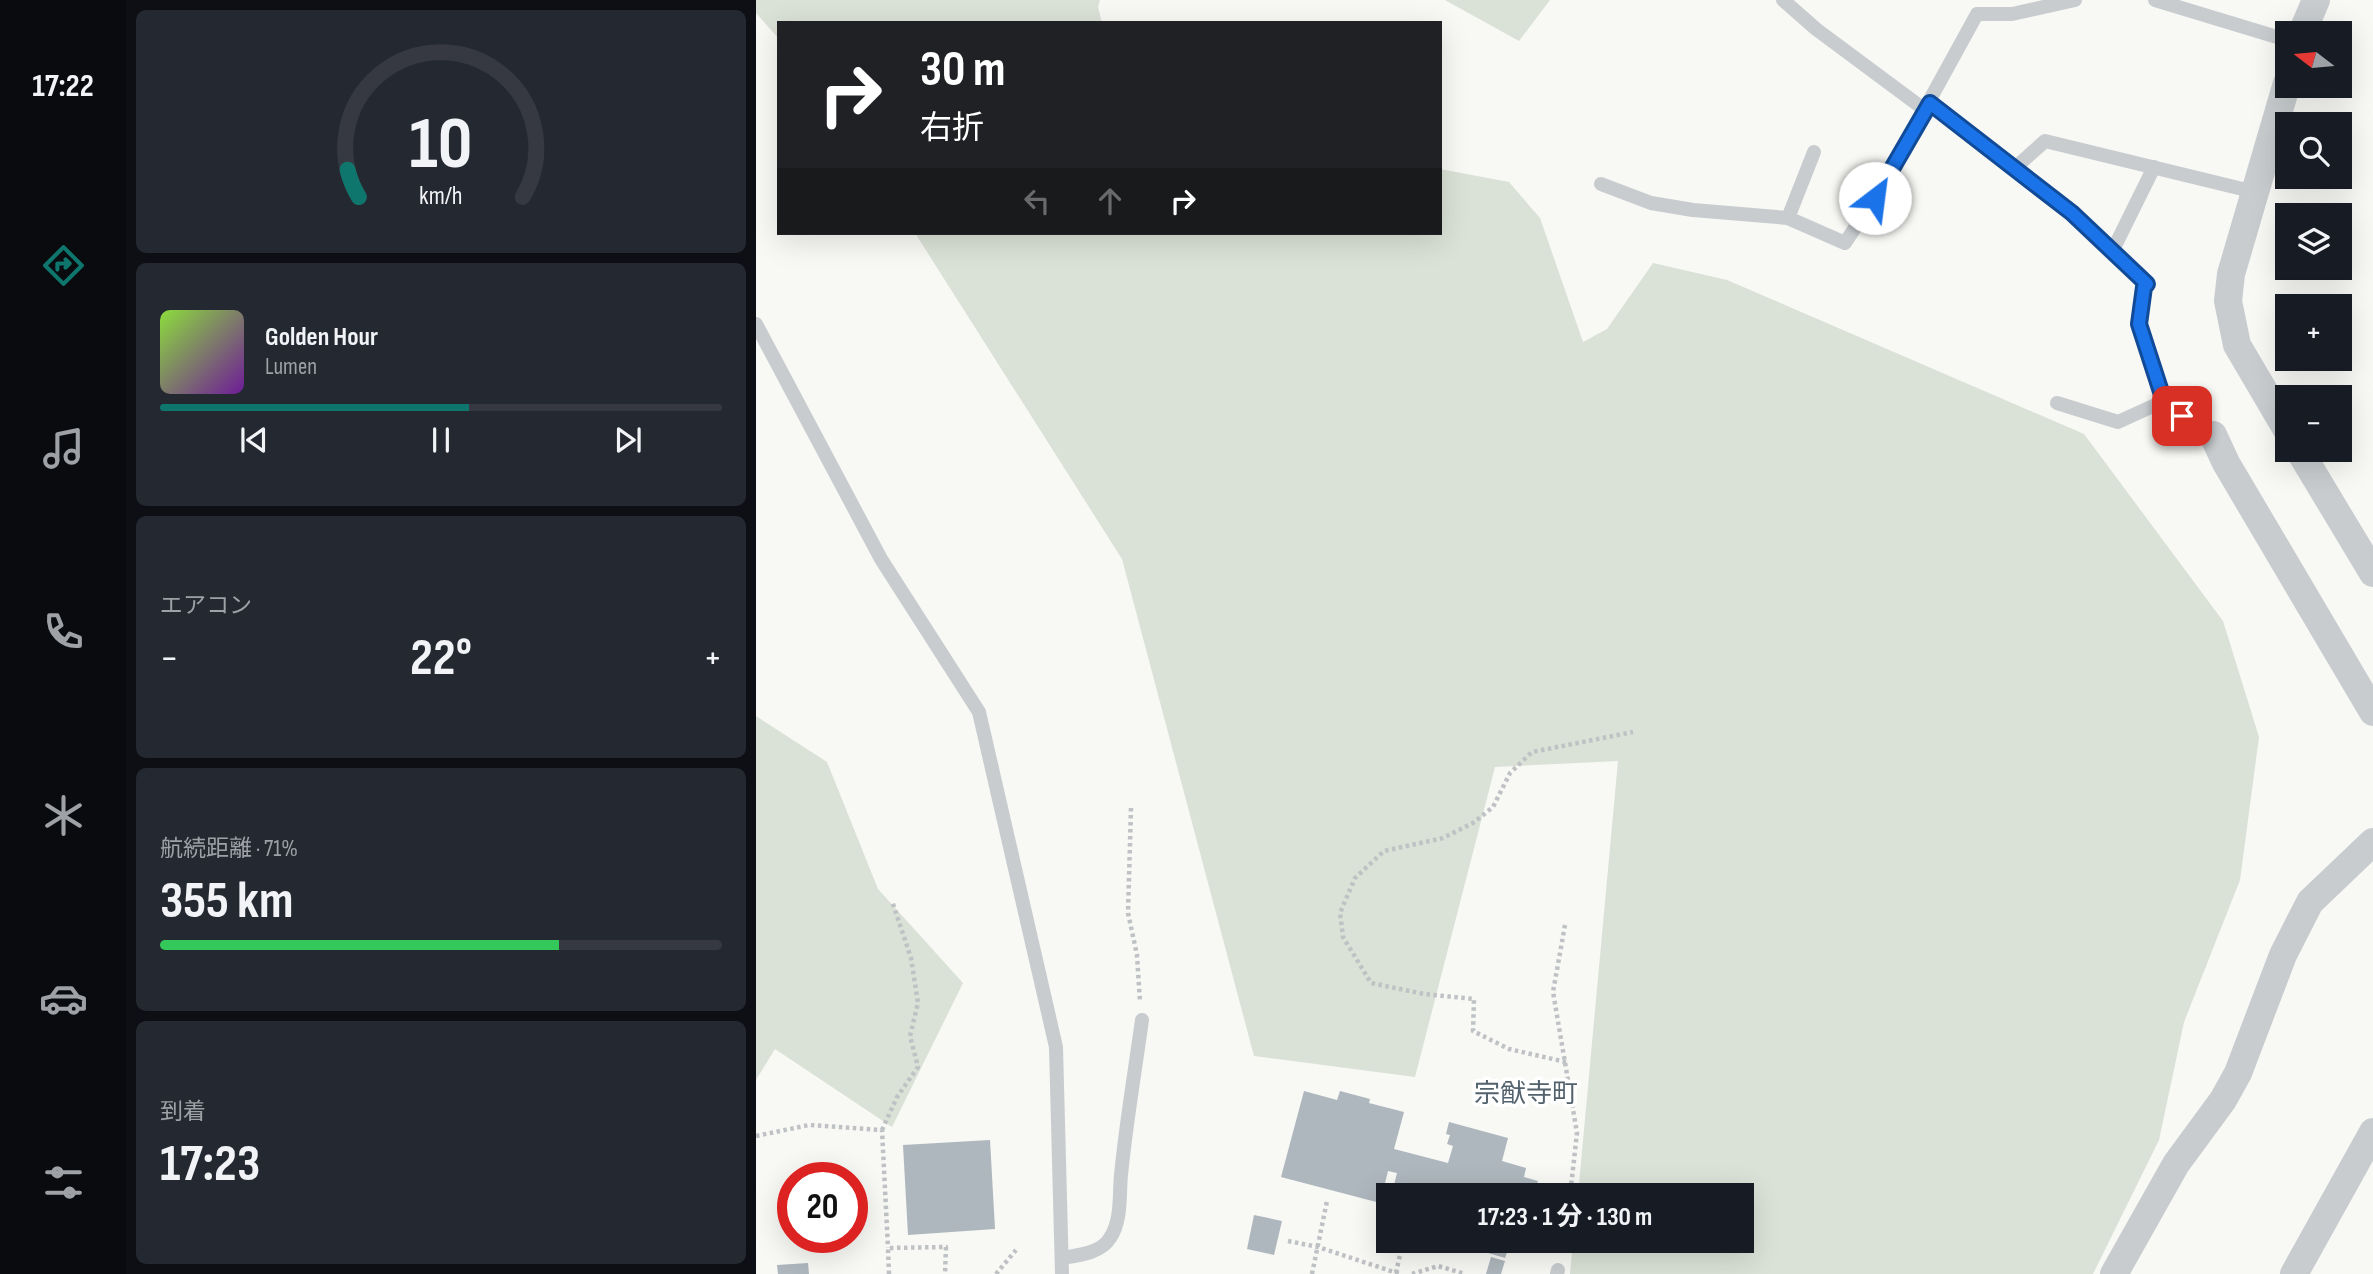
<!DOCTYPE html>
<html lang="ja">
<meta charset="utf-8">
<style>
body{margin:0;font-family:"Sofia Sans Condensed","Noto Sans JP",sans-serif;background:#242831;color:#f1f3f6;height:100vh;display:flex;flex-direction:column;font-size:26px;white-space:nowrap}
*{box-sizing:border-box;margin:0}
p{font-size:23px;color:#9ea1a6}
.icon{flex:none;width:38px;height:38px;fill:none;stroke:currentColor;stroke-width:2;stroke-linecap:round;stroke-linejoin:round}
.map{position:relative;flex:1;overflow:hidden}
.details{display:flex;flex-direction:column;gap:10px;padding:10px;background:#0d0f14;width:630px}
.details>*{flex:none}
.guide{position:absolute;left:21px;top:21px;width:665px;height:214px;border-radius:0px;box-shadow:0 7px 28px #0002;background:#202124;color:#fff;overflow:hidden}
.needle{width:46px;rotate:286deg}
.buttons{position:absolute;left:1519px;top:21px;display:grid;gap:14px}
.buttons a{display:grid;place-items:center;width:77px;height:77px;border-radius:0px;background:#171b24;box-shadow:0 7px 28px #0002;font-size:35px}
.speed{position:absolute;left:21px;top:1162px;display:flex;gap:14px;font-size:35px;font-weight:700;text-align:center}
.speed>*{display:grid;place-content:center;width:91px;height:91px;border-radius:50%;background:#171b24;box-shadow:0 7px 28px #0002;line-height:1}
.speed .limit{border:10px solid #d22;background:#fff;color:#111}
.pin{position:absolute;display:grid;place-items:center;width:60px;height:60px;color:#fff;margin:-30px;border-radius:14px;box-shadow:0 4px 10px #0006}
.me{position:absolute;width:77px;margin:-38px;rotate:30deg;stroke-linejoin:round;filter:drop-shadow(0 0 5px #0008)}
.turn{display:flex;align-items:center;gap:24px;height:147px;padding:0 28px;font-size:32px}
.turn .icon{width:91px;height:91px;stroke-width:2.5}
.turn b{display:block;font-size:49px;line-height:60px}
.lanes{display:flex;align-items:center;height:66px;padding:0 28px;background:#0003;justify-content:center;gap:35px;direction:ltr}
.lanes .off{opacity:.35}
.big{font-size:52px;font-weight:700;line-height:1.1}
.details .widget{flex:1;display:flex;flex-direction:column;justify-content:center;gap:10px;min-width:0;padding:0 24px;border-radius:10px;background:#242831}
.details .dial{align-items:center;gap:0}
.dial svg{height:182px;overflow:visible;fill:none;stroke:#363941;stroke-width:7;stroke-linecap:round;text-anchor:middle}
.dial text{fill:#f1f3f6;stroke:none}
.song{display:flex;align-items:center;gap:21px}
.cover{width:84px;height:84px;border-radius:10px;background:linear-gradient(135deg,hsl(90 70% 55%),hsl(280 70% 35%))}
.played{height:7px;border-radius:4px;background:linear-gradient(90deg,#0f766e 55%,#363941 55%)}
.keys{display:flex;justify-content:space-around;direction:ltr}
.heat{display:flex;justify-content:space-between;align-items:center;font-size:38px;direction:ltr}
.charge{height:10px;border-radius:5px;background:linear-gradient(90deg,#34c759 71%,#363941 0)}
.trip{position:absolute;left:620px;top:1183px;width:378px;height:70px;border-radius:0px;background:#171b24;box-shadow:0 7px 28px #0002;font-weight:700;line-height:70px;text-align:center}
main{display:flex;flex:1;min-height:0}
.tabs{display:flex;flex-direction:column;width:126px;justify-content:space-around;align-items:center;background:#090b0e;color:#9ea1a6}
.tabs .icon{width:49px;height:49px}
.tabs .selected{color:#0f766e}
.tabs b{font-size:32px;color:#f1f3f6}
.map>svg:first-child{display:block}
</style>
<main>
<nav class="tabs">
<b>17:22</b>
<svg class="icon selected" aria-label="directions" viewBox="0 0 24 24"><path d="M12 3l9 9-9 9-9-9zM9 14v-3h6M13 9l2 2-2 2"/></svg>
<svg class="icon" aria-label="music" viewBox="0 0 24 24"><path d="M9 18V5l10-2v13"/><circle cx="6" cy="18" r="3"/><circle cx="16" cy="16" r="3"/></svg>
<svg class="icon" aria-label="phone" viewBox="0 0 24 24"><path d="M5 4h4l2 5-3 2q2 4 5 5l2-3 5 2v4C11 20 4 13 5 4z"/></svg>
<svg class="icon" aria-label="climate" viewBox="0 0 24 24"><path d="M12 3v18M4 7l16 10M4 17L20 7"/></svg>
<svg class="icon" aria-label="car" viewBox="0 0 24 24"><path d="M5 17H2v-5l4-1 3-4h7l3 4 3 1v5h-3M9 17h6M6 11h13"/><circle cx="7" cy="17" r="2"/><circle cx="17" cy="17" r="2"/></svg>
<svg class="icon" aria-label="filters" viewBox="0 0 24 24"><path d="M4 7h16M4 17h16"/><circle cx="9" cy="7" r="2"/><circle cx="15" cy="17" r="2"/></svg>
</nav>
<section class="details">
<div class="widget dial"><svg viewBox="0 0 100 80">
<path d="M14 69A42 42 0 1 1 86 69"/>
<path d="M14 69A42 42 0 0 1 9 57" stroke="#0f766e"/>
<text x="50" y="56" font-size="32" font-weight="700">10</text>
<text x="50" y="72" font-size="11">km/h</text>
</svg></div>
<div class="widget">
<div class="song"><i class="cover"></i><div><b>Golden Hour</b><p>Lumen</p></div></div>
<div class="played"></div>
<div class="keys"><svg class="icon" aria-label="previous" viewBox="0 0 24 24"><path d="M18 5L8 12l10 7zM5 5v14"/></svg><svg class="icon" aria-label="pause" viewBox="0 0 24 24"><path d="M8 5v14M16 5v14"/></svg><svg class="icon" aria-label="next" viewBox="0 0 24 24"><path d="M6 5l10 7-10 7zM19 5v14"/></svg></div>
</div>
<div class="widget"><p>エアコン</p>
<div class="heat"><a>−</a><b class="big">22°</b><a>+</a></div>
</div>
<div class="widget"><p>航続距離 · 71%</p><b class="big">355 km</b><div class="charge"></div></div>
<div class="widget"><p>到着</p><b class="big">17:23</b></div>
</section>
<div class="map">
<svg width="1617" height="1274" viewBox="0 0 1617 1274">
<rect width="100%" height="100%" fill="#f8f8f5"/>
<g fill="#dae1d6">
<polygon points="0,0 344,0 342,7 346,23 23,23 23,39 0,13"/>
<polygon points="689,0 794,0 763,41"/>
<polygon points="684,169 753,182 784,218 827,342 851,329 897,263 971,280 1328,434 1467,621 1503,737 1484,880 1428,1022 1403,1140 1337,1274 814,1274 817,1241 985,1241 985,1195 822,1195 862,761 739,767 659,1077 498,1056 366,559 159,233 684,233"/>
<polygon points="0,716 71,762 122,889 207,983 136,1127 19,1049 0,1080"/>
</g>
<g fill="#aeb7bd">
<polygon points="548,1091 581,1100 584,1091 614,1099 613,1103 648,1112 638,1149 692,1163 697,1146 691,1144 694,1135 690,1134 693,1122 752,1138 746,1161 770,1168 768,1177 782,1181 780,1187 766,1184 763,1195 643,1195 636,1193 641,1173 632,1171 624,1203 525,1177"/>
<polygon points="234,1140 239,1229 152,1235 147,1145"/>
<polygon points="498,1215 526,1221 518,1255 491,1249"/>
<polygon points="717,1241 755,1241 749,1258 715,1248"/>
<polygon points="735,1257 749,1261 745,1274 730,1274"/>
<polygon points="52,1263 53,1274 22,1274 21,1265"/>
</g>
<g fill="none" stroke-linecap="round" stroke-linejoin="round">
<g stroke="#bfc2c4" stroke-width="4.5" stroke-dasharray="3.5 3.5" stroke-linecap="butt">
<polyline points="375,808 372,913 381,955 384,1002"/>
<polyline points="809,925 797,992 821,1133 814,1195"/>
<polyline points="810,1062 753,1049 717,1031 718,999 668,994 615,983 587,937 584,913 599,878 628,851 687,838 717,823 737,807 754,773 776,752 877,732"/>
<polyline points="126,1130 141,1097 162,1067 154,1036 162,1003 155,958 136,901"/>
<polyline points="0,1136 53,1125 126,1130 132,1248"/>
<polyline points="532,1241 562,1247 644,1274"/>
<polyline points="807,1252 809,1241"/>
<polyline points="640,1273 647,1241"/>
<polyline points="133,1274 132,1248 190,1247 189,1274"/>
<polyline points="240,1274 260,1250"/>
<polyline points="556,1274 571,1201"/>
<polyline points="656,1274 682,1266 709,1274"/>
</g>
<g stroke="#c8cccf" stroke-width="14">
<polyline points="1027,0 1060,29 1169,110"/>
<polyline points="1399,0 1531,40"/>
<polyline points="1174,102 1316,213 1391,284 1388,287 1383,324 1408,401 1457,435"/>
<polyline points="1259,168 1289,141 1499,192"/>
<polyline points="845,184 895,203 937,210 1032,218 1089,243 1127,185 1221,14 1256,14 1319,0"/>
<polyline points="1032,218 1058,152"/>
<polyline points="1356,252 1398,167"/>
<polyline points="0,324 125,559 223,712 300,1047 306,1274"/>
<polyline points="1301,403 1362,422 1408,401"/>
<path d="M306,1258C323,1255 345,1253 354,1238C366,1220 363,1195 365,1175C370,1123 379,1071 386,1020"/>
<polyline points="801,1274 802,1270"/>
</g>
<g stroke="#c8cccf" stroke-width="28">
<polyline points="1546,33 1560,0"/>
<polyline points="1531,83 1475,274 1472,301 1481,345 1531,430"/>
<polyline points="1457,435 1470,463 1617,712"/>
<polyline points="1543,450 1617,573"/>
<polyline points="1358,1274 1420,1164 1467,1100 1482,1073 1527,955 1554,902 1617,842"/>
<polyline points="1538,1274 1617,1132"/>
</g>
</g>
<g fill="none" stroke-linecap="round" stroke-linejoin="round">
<g stroke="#114b97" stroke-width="18">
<polyline id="route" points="1119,198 1174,103 1316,213 1391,284 1388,287 1383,324 1408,401 1426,416"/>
</g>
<use href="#route" stroke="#1a73e8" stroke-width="12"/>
</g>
<g text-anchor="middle" stroke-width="7" stroke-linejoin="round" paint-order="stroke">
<g font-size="26" fill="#53626d" stroke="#fff">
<text x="770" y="1102">宗猷寺町</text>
</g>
</g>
</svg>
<div class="buttons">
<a><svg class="needle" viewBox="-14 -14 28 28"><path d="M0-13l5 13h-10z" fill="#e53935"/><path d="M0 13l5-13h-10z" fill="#9ea1a6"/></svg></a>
<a><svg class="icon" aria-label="search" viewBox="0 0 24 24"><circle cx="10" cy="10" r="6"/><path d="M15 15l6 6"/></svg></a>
<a><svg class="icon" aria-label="layers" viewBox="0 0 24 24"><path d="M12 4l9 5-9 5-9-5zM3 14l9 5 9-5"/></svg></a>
<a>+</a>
<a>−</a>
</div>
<div class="speed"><div class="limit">20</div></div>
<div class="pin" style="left:1426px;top:416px;background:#d93025"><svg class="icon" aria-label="arrive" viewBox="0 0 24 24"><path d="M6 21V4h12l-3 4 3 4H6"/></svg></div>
<svg class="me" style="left:1119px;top:198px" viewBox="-20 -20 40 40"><circle r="19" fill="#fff"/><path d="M0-13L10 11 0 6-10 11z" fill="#1a73e8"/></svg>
<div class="trip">17:23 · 1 分 · 130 m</div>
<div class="guide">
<div class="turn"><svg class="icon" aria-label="right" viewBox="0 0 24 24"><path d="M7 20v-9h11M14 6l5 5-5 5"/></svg><div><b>30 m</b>右折</div></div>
<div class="lanes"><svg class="icon off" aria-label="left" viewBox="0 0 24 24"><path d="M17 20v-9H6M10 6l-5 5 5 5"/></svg><svg class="icon off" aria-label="ahead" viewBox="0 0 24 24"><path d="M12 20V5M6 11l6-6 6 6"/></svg><svg class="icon" aria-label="right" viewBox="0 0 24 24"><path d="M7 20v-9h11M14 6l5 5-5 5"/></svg></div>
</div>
</div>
</main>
